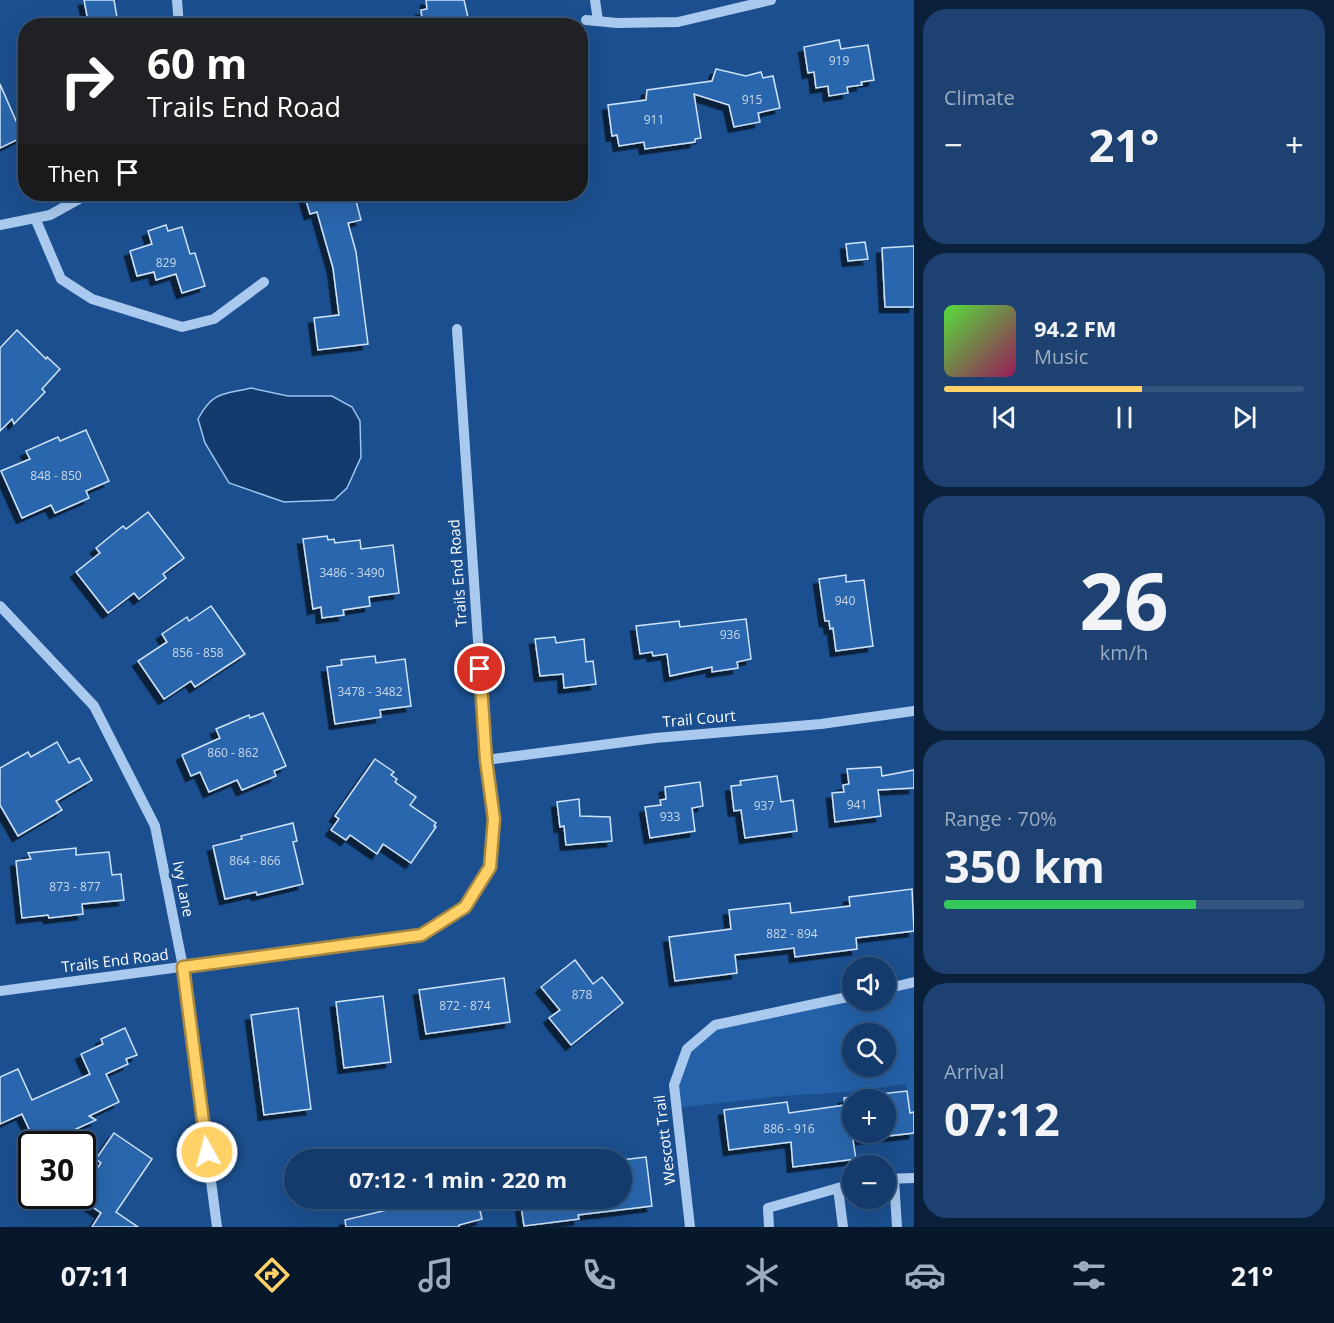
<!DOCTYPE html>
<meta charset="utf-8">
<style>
body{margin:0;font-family:"Open Sans",sans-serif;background:#1d4271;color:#f1f3f6;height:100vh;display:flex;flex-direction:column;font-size:22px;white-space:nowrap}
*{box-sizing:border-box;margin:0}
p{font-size:20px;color:#9dadc1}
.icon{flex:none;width:33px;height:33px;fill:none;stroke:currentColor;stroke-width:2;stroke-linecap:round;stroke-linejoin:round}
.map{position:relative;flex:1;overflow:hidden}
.panel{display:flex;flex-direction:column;gap:9px;padding:9px;background:#0b203b;width:420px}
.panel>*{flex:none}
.guide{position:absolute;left:18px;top:18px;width:570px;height:183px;border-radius:24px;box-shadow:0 6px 24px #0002,0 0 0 2px #33557e;background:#202124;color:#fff;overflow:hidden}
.fabs{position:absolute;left:842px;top:957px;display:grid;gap:12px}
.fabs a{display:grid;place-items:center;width:54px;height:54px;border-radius:50%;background:#143b6b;box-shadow:0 6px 24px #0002,0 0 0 2px #33557e;font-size:30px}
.speed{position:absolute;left:18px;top:1131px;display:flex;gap:12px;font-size:30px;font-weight:700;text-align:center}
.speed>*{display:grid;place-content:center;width:78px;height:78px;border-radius:50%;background:#143b6b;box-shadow:0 6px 24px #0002,0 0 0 2px #33557e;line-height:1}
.speed .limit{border:3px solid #111;border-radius:9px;background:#fff;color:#111}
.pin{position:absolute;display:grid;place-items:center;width:51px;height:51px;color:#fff;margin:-26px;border:3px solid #fff;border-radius:50%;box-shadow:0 2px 6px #0007}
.me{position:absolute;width:66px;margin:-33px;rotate:353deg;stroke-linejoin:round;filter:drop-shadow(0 0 4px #0008)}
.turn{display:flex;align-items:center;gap:21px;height:126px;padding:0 30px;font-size:27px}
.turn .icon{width:78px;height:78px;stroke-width:2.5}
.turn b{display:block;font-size:42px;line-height:51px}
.then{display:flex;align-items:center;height:57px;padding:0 30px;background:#0003;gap:12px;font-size:22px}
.big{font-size:45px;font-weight:700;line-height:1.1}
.panel .widget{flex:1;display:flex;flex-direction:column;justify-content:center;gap:9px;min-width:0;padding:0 21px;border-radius:24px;background:#1d4271}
.panel .dial{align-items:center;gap:0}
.dial b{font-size:78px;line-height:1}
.song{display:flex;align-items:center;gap:18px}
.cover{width:72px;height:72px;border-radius:9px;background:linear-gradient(135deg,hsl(110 70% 55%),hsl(330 70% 35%))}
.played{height:6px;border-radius:3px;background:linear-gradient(90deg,#ffd166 55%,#33557e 55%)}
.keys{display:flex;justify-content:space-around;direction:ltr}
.heat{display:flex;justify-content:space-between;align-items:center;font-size:33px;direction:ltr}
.charge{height:9px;border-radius:4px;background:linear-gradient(90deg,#34c759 70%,#33557e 0)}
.trip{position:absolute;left:284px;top:1149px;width:348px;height:60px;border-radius:30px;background:#143b6b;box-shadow:0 6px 24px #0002,0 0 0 2px #33557e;font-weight:700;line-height:60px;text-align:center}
.dock{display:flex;height:96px;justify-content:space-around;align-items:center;background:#08182b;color:#9dadc1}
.dock .icon{width:42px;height:42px}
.dock .active{color:#ffd166}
.dock b{font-size:27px;color:#f1f3f6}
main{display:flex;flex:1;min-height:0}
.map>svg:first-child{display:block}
</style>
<main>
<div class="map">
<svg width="914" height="1227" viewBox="0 0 914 1227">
<defs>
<filter id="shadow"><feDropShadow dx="-5.5" dy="5.5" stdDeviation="0" flood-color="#0009"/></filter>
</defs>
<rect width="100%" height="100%" fill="#1b4f8f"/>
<path fill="#2461a8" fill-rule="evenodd" d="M914,982V1112H910L906,1084L846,1092L781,1096L677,1108L674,1085L687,1049L715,1025L852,1000H885V989ZM852,1034H885V1066H852Z"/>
<path fill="#123a6d" stroke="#9cc4f0" stroke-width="1.5" d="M251,388L288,396H332L352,407L360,421L361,457L347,488L334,500L284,502L229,483L205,443L198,419C213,391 222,395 251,388Z"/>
<g fill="#2a66ad" stroke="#cfe3fa" stroke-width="1.5" fill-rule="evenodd" filter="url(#shadow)">
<polygon points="84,0 114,0 118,23 89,26"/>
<polygon points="426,0 464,0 470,26 423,26 421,10 427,9"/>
<polygon points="839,40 841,49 868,45 874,80 861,82 862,85 847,87 848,93 829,96 828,86 816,88 814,72 808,73 804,47"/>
<polygon points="716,69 746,76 761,72 763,78 773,76 780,108 758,113 760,122 734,127 729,105 694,94 701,138 695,139 695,142 645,149 644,142 619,146 617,135 612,136 608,105 646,100 647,90 712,81"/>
<polygon points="0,84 23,137 0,148"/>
<polygon points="304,194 362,194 363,198 356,201 361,220 348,223 356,252 368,344 318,350 314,318 339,315 333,268 317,212 310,214"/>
<polygon points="166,225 168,231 182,227 190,254 195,253 205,286 182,293 176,274 156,280 154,272 137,276 130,251 152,244 148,231"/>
<polygon points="865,242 868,259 848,261 846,244"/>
<polygon points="914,246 914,307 885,307 882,248"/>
<polygon points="17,330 46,359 47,357 60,369 42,389 45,392 14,424 12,419 0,431 0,348"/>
<polygon points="86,430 109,481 86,491 89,498 55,513 51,505 22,518 1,471 30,459 26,451 58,437 60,441"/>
<polygon points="148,512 184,558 163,574 166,578 139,599 134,593 108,613 76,572 100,553 96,548 123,526 126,529"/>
<polygon points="327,536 328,540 334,539 335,543 360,540 361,549 393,545 399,593 369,597 370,606 343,610 344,615 322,618 321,607 313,609 303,539"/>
<polygon points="846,575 846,582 864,580 873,646 836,651 833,628 830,629 829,621 825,621 819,579"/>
<polygon points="211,606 245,654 195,687 191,681 164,699 138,661 167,642 162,634 187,617 189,621"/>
<polygon points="746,619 751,659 737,662 738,668 712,672 712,667 670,676 667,654 653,656 652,652 640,654 636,626 679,621 680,627"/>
<polygon points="555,637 556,643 584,639 586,662 593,661 596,684 564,688 563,674 540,676 535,639"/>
<polygon points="375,656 376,663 405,659 411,706 380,710 381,717 335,724 327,667 342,665 341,660"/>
<polygon points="263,713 286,766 274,771 276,776 242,790 237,780 209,792 200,772 191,776 182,755 220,738 216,729 249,715 250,718"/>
<polygon points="57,742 69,763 79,758 92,780 56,801 62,810 18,836 0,805 0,768 28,752 31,757"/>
<polygon points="375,759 394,772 391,775 397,779 395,782 416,797 410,805 436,823 434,826 436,827 411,863 383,844 377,854 350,835 346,840 331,830 339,819 335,816"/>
<polygon points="881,767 882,776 914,770 914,788 878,790 881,816 835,822 832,793 844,792 843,785 849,784 847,769"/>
<polygon points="777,776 781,802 793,800 797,831 745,838 741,810 734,811 731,786 741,785 740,781"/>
<polygon points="700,782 703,806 692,808 695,831 650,838 645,807 661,805 660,800 666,799 665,787"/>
<polygon points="579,799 580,816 610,817 612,841 566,845 564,826 560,827 557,802"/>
<polygon points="293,823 297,841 293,842 303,884 257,895 256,892 225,899 213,846 242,839 241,836"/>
<polygon points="76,848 76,855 109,852 112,875 121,874 124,900 82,904 83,914 49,918 48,915 22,918 16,861 31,859 28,853"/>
<polygon points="912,889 914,931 856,938 857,949 795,957 794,948 735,955 737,973 675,981 669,937 731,929 729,910 790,903 791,913 850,906 849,897"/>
<polygon points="575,960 593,984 602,977 623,1003 571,1045 549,1018 560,1010 541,987"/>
<polygon points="504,978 510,1022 426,1034 419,990"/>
<polygon points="383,996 391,1062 344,1068 336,1002"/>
<polygon points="298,1008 311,1109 264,1115 251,1015"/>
<polygon points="125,1028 137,1055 126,1059 128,1064 106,1074 119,1102 89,1116 96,1120 43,1144 36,1144 22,1114 0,1124 0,1077 18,1069 32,1100 90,1074 81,1054 103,1044 101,1039"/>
<path d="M907,1091L910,1113L914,1112V1133L853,1140L856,1159L793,1167L791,1142L729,1150L724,1110L787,1102L789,1113L845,1105L844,1098ZM852,1100H885V1132H852Z"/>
<polygon points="114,1133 152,1159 116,1212 138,1227 92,1227 101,1213 78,1197 82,1196 82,1191 101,1163 96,1159"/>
<polygon points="646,1157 652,1206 578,1215 579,1219 524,1226 520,1198 621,1198 621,1160"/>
<polygon points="452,1198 477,1198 482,1219 459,1225 459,1227 346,1227 345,1220 408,1205 409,1209"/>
</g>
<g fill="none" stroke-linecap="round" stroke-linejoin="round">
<g stroke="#a9c9ee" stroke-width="10">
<polyline points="177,0 179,26"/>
<polyline points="595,0 598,21"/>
<polyline points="586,20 617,23 678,22 771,0"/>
<polyline points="35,218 61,279 92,299 182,327 214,319 264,282"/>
<polyline points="0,225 50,215 88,194"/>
<polyline points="0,606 94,706 155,826 183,967 217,1227"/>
<polyline points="486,760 655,738 821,724 914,711"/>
<polyline points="885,989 914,982"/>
<polyline points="0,991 421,935 465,907 490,867 494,819 486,760 457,329"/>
<polyline points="885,1179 914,1178"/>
<polyline points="894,1179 897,1227"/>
<polyline points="838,1188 843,1227"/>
<polyline points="690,1227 674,1085 687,1049 715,1025 852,996"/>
<polyline points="769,1227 768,1208 852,1184"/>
</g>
</g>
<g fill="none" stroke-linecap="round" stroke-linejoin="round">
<g stroke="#a68842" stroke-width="15">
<polyline id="route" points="207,1152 183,967 421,935 465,907 490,867 494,819 486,760 480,669"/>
</g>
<use href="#route" stroke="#ffd166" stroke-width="10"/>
</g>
<g text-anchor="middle" stroke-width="6" stroke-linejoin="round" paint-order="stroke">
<g font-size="12" fill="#cad9ea">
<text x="839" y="65">919</text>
<text x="752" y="104">915</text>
<text x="654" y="124">911</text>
<text x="166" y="267">829</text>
<text x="56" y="480">848 - 850</text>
<text x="352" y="577">3486 - 3490</text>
<text x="845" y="605">940</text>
<text x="730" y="639">936</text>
<text x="198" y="657">856 - 858</text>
<text x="370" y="696">3478 - 3482</text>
<text x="233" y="757">860 - 862</text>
<text x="857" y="809">941</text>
<text x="764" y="810">937</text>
<text x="670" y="821">933</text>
<text x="255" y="865">864 - 866</text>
<text x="75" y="891">873 - 877</text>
<text x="792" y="938">882 - 894</text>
<text x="582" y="999">878</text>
<text x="465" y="1010">872 - 874</text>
<text x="789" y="1133">886 - 916</text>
</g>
<g font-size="15" fill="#fff" stroke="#1b4f8f">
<text transform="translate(458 573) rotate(-94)" y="5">Trails End Road</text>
<text transform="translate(699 719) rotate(-5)" y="5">Trail Court</text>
<text transform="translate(183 889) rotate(79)" y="5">Ivy Lane</text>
<text transform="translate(115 961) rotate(-7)" y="5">Trails End Road</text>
<text transform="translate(665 1140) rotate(-97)" y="5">Wescott Trail</text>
</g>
</g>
</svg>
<div class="fabs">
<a><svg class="icon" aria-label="sound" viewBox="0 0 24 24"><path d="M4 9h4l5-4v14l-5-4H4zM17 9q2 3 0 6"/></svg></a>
<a><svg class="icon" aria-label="search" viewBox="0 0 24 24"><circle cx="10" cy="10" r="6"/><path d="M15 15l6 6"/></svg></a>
<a>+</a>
<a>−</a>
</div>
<div class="speed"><div class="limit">30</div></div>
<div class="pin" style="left:480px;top:669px;background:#d93025"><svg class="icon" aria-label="arrive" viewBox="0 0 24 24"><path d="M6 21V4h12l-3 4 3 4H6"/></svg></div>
<svg class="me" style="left:207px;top:1152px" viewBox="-20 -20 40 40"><circle r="17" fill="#ffd166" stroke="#fff" stroke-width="3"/><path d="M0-11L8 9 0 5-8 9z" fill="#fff"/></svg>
<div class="trip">07:12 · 1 min · 220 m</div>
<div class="guide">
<div class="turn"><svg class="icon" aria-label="right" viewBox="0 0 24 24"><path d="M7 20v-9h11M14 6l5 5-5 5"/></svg><div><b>60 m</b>Trails End Road</div></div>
<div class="then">Then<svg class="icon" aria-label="arrive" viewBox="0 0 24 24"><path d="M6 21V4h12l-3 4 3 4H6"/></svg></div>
</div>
</div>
<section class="panel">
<div class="widget"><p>Climate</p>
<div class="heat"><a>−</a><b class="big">21°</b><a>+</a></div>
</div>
<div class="widget">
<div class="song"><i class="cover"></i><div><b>94.2 FM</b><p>Music</p></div></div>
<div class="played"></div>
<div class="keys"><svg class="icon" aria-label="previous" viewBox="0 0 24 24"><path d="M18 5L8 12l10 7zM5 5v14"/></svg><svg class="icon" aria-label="pause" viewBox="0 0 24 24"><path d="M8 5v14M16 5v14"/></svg><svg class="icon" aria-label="next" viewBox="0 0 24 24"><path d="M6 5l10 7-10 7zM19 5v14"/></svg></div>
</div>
<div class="widget dial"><b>26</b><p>km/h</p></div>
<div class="widget"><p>Range · 70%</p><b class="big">350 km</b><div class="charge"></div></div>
<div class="widget"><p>Arrival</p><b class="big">07:12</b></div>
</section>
</main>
<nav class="dock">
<b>07:11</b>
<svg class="icon active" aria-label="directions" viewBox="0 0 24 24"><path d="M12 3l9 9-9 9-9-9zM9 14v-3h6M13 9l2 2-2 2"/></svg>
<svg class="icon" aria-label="music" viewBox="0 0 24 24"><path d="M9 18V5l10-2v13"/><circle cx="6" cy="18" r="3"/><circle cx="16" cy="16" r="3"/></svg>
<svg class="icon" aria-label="phone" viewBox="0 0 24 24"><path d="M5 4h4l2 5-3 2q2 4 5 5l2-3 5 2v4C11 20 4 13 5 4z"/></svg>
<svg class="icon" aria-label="climate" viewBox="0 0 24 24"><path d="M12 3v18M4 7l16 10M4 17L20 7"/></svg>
<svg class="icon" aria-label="car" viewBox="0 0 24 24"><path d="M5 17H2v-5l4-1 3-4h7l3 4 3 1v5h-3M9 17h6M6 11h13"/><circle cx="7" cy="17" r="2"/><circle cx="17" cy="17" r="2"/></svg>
<svg class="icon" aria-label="filters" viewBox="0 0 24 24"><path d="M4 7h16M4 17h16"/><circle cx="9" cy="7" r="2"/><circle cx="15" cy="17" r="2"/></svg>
<b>21°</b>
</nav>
